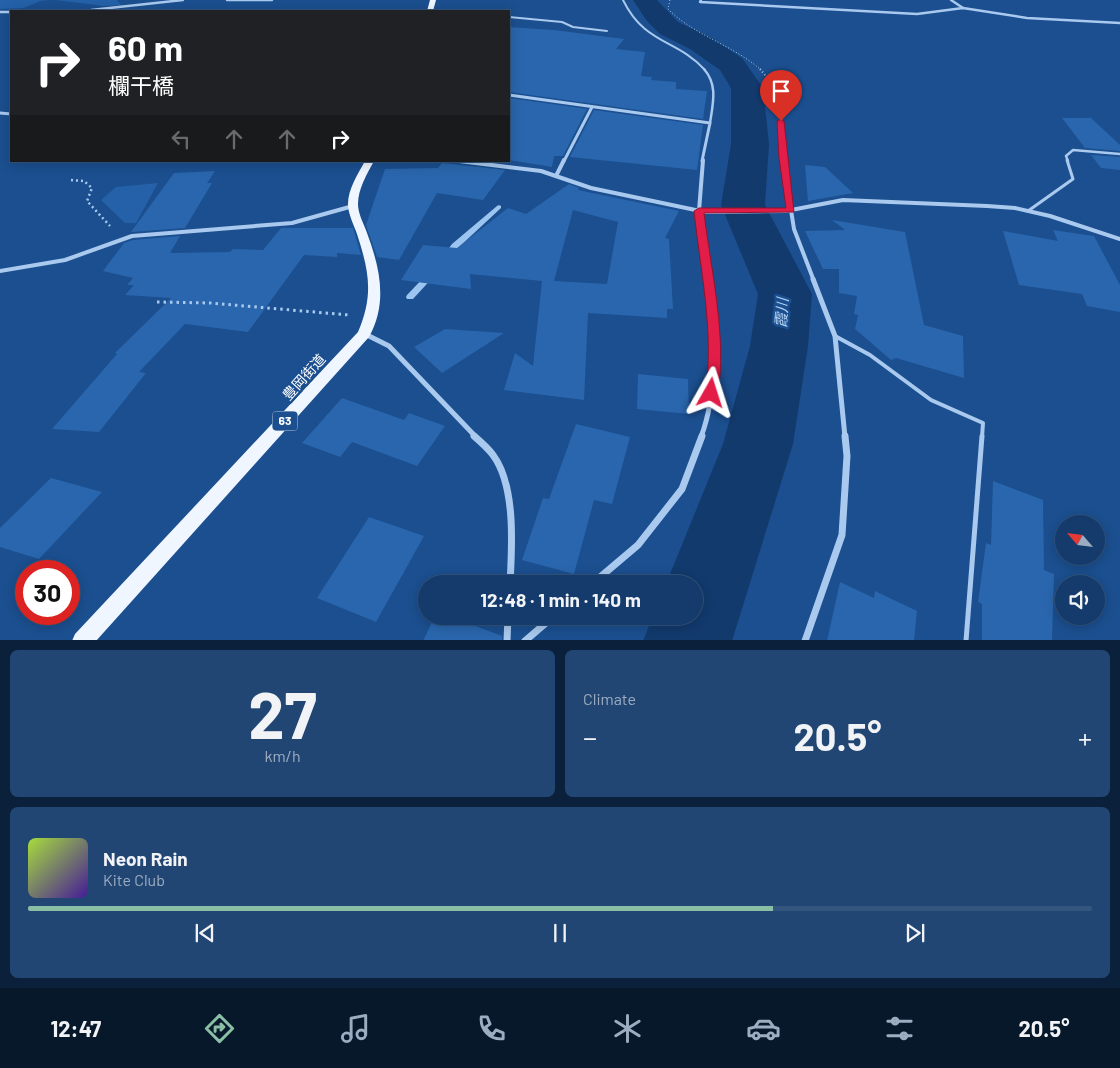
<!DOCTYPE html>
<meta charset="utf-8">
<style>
body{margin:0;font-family:Barlow,"Noto Sans JP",sans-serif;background:#214673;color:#f1f3f6;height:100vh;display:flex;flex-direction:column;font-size:19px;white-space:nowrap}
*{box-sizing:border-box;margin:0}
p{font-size:16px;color:#9dadc1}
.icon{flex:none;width:28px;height:28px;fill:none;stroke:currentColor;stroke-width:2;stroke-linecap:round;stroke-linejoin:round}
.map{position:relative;height:640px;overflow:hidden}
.panel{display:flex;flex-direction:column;gap:10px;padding:10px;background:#0b203b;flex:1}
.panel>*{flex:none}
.banner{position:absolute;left:10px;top:10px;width:500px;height:152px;border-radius:0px;box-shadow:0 2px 12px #0003,0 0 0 1px #33557e;background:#202124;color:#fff;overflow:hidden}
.needle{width:32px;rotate:298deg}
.fabs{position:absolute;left:1055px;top:515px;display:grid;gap:10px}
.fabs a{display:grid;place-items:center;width:50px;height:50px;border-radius:50%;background:#143b6b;box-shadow:0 2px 12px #0003,0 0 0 1px #33557e;font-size:25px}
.speed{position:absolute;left:15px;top:560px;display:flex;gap:10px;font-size:25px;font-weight:700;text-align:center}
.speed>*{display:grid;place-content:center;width:65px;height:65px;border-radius:50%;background:#143b6b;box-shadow:0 2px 12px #0003,0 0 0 1px #33557e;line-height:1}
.speed .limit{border:8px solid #d22;background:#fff;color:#111}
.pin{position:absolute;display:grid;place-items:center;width:42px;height:42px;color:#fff;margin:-51px -21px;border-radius:50% 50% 50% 0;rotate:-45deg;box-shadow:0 0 5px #0007}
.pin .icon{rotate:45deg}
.me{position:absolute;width:55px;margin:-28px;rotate:6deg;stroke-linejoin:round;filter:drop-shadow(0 0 4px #0008)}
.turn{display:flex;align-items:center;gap:18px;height:105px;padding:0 15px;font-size:22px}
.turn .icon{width:65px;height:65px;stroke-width:2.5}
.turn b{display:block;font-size:35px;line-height:42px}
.lanes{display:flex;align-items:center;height:48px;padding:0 15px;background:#0003;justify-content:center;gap:25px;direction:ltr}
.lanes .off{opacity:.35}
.big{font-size:38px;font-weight:700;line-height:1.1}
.panel .widget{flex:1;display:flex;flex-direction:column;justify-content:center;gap:8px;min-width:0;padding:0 18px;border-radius:8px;background:#214673}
.panel .dial{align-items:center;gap:0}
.dial b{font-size:65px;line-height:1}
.song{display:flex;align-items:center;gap:15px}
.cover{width:60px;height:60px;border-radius:8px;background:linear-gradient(135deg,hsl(80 70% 55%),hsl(260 70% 35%))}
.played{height:5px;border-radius:2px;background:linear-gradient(90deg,#8abfa5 70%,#33557e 70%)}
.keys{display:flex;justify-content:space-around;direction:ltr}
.heat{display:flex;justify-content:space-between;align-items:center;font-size:28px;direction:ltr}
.panel .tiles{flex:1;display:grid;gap:10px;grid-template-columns:1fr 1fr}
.widget:last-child{grid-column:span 2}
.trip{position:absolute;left:418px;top:575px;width:285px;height:50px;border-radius:25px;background:#143b6b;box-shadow:0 2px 12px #0003,0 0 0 1px #33557e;font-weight:700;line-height:50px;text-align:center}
.dock{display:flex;height:80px;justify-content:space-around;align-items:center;background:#08182b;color:#9dadc1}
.dock .icon{width:35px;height:35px}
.dock .current{color:#8abfa5}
.dock b{font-size:22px;color:#f1f3f6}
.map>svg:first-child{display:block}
</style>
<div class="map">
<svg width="1120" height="641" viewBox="0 0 1120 641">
<rect width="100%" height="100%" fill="#1b4f8f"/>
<g fill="#2461a8">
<polygon points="0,0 50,0 40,1 24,8 0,9"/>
<polygon points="56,0 117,0 121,5 104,6"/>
<polygon points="158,183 136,223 125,223 101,200 116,187"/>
</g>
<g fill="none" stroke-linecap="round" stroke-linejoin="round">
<g fill="#9cc4f0" fill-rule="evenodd">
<polygon points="499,205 501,206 501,208 458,248 450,258 444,258 443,256 452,244 497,206"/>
<polygon points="429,272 435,272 436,274 413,299 407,299 406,297 407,295"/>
</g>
<polygon fill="#123a6d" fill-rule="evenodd" points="633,0 657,0 678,22 710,37 742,58 763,88 769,144 765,205 812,294 808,346 793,444 732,641 643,641 653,616 694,616 694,584 666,584 723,444 750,346 758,294 721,205 731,144 731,88 720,70 690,49 660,34 647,21"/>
</g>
<g fill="#2a66ad" fill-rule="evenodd">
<polygon points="509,27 554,30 624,39 616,49 645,52 641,76 652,77 651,80 676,82 676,89 707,91 703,119 509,92"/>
<polygon points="509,98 587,109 563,156 554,156 552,167 509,160"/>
<polygon points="594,110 703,125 697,170 570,157"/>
<polygon points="1062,118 1091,118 1120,145 1120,151 1085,148"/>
<polygon points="1091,155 1120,157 1120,170 1101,168"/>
<polygon points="442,163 505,170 483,200 437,193 399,260 377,257 366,225 385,169 438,168"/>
<polygon points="805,165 825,167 853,193 808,201"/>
<polygon points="215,171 207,183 212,183 185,228 131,232 174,173"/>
<path d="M569,184L579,188L578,190L679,211L665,238L669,239L673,309H667V318L588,313L584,400L504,390L515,353L533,366L542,281L470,274L471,289L401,280L423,245L457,248L508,208L526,214ZM573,210L618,222L607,284L554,281Z"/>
<polygon points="832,220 905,232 924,325 963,336 964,378 896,358 891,360 855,329 858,315 854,314 857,296 839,293 839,269 823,269 805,231 845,230"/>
<polygon points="281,228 353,228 361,255 337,253 337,257 304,255 248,332 185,324 139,372 146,373 99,432 52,429 117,354 115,353 171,298 125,295 134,285 127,285 133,278 103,271 124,243 133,240 180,236 170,253 230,252 233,249 263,250"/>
<polygon points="1053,230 1094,236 1120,285 1120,312 1087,306 1082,294 1019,285 1003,231 1058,241"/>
<polygon points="445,329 504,333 442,373 414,347"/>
<polygon points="638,374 688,379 689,414 637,409"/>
<polygon points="342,398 404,420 409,413 445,426 417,466 352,442 340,457 302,443"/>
<polygon points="576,424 630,437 612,504 594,500 574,574 522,560 543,498 549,499"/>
<polygon points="51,478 102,492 39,559 0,547 0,528"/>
<polygon points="993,481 1043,500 1044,570 1054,574 1052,641 982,641 982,604 978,602 986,543 991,545"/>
<polygon points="369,517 424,536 376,622 317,598"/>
<polygon points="840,582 874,598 875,591 917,611 914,641 827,641"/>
<polygon points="435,616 449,616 502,636 502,641 423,641"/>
</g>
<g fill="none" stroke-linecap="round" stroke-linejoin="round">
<path stroke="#a9c9ee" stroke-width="1" stroke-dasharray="1 2" stroke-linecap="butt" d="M670,0L668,9C695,36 733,45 761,70"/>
<polyline stroke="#a9c9ee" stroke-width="2" stroke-dasharray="1 2.5" stroke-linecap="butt" points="760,69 774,86"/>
<polyline stroke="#a9c9ee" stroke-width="2.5" stroke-dasharray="2 3" stroke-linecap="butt" points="71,180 84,181 92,188 87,201 110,226"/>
<polyline stroke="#a9c9ee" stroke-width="3" stroke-dasharray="2.5 4" stroke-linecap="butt" points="157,302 210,303 349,315"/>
<g stroke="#a9c9ee" stroke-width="2">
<path d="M623,0C645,45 677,39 705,70"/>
<polyline points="509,17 562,22 573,27 607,31"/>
</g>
<g stroke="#a9c9ee" stroke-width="2.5">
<path d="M704,69C718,85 713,103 710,123"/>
<polyline points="1068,161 1066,156 1073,150 1120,154"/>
</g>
<polyline stroke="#a9c9ee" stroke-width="3" points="1028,211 1073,179 1067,160"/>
<polyline stroke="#a9c9ee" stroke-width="4" points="835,336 870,355 931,400 983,423 982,437"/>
<polyline stroke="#a9c9ee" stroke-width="5" points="966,641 982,436"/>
<g stroke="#a9c9ee" stroke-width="2.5">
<polyline points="227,0 272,0"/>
<polyline points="701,0 700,2 917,14 963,8 1027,18 1120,23"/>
<polyline points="951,0 963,8"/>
<polyline points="28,11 91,10 183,0"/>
<polyline points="0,12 11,12"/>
</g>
<g stroke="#a9c9ee" stroke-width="3">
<polyline points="509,95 710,123 702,161"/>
<polyline points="780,103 784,161"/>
<polyline points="0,113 11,114"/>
<polyline points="459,161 462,161"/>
<polyline points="564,161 592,107"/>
</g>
<g stroke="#a9c9ee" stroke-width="4">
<polyline points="703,160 699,211 707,281"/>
<polyline points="783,160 794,229 814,281"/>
<polyline points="459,161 541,171 591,188 705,212 786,211 843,200 987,206 1015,208 1050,216 1120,239"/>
<polyline points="556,176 564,160"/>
<polyline points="0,271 65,260 132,236 292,223 353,206"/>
</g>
<g stroke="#a9c9ee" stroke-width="5">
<polyline points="813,279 835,336 845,437"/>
<polyline points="365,334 389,346 476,437"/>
<path d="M701,437C720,386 713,332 707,279"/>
</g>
<g stroke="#a9c9ee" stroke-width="7">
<path d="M474,436C481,442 488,448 493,455C516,486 512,547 510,584"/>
<polyline points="592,584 638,545 682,489 702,436"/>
<polyline points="507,641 508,616"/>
<polyline points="525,641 554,616"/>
<polyline points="805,641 842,535 847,456 845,436"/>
</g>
<g fill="#f0f6ff" fill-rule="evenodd">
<polygon points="430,0 436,0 433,11 427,11"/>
<path d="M365,161H374C367,174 358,189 358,204C358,214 364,224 367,233C380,268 388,303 369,337L96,641H72L75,634L358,332C374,295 369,271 357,234C354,225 348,214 348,204C348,189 358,174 365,161Z"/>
</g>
</g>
<path fill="#e11d48" stroke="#92132f" d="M781,119L784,121L794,212L704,213C711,270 727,337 718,393L711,398L705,393C715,336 700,268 694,211L699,208H786L779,158L777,121Z"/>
<g text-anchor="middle" stroke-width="5" stroke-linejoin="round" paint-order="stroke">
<rect fill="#1b4f8f" stroke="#bbcadd" stroke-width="1" x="272.5" y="411.5" width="25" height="19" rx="4"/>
<g font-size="12" font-weight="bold" fill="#fff">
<text x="285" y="425">63</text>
</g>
<g font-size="14" fill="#fff" stroke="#1b4f8f">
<text transform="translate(304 377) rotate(-48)" y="5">豊岡街道</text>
</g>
<g font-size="15" font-style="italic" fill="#b5d3f5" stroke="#1b4f8f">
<text transform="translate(782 313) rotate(-86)" y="5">霞川</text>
</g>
</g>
</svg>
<div class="fabs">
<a><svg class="needle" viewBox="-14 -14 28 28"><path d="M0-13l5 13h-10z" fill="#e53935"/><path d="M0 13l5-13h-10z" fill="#9dadc1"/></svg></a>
<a><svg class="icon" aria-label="sound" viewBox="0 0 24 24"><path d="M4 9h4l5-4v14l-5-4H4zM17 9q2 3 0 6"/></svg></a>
</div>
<div class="speed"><div class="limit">30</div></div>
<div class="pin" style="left:781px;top:121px;background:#d93025"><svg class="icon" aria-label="arrive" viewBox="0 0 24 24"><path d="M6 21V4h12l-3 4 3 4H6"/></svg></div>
<svg class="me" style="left:711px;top:393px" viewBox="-20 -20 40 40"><path d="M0-17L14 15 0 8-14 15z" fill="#e11d48" stroke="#fff" stroke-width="4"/></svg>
<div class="trip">12:48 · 1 min · 140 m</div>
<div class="banner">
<div class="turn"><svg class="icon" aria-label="right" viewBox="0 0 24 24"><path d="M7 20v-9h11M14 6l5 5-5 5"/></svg><div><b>60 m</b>欄干橋</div></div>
<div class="lanes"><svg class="icon off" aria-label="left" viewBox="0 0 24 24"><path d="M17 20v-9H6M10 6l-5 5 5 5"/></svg><svg class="icon off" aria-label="ahead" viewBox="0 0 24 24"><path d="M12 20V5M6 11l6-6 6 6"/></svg><svg class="icon off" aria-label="ahead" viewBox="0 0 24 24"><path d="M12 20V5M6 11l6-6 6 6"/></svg><svg class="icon" aria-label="right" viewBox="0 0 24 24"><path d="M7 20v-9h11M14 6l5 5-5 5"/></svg></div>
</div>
</div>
<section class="panel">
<div class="tiles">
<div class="widget dial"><b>27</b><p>km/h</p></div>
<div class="widget"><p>Climate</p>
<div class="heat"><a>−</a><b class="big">20.5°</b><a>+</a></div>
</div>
<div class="widget">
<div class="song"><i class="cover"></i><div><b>Neon Rain</b><p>Kite Club</p></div></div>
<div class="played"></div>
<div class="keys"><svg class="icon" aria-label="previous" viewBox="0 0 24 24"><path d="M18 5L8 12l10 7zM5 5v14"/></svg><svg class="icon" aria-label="pause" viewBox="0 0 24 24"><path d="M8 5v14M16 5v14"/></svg><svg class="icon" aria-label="next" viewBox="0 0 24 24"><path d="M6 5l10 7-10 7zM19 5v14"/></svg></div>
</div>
</div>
</section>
<nav class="dock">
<b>12:47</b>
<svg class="icon current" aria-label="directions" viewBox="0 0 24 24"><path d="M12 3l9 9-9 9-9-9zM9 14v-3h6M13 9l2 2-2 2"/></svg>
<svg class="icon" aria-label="music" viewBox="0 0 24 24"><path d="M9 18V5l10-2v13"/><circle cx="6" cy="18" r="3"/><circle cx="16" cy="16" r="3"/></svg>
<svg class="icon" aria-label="phone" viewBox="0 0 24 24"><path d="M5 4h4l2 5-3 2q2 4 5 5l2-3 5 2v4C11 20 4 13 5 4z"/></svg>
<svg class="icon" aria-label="climate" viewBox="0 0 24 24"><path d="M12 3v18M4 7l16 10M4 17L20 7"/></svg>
<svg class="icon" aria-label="car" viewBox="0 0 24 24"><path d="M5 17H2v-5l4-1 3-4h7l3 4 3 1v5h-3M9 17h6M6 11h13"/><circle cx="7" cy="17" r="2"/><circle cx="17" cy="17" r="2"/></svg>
<svg class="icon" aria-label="filters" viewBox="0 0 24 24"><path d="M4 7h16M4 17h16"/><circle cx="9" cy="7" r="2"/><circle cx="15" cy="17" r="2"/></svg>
<b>20.5°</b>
</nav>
